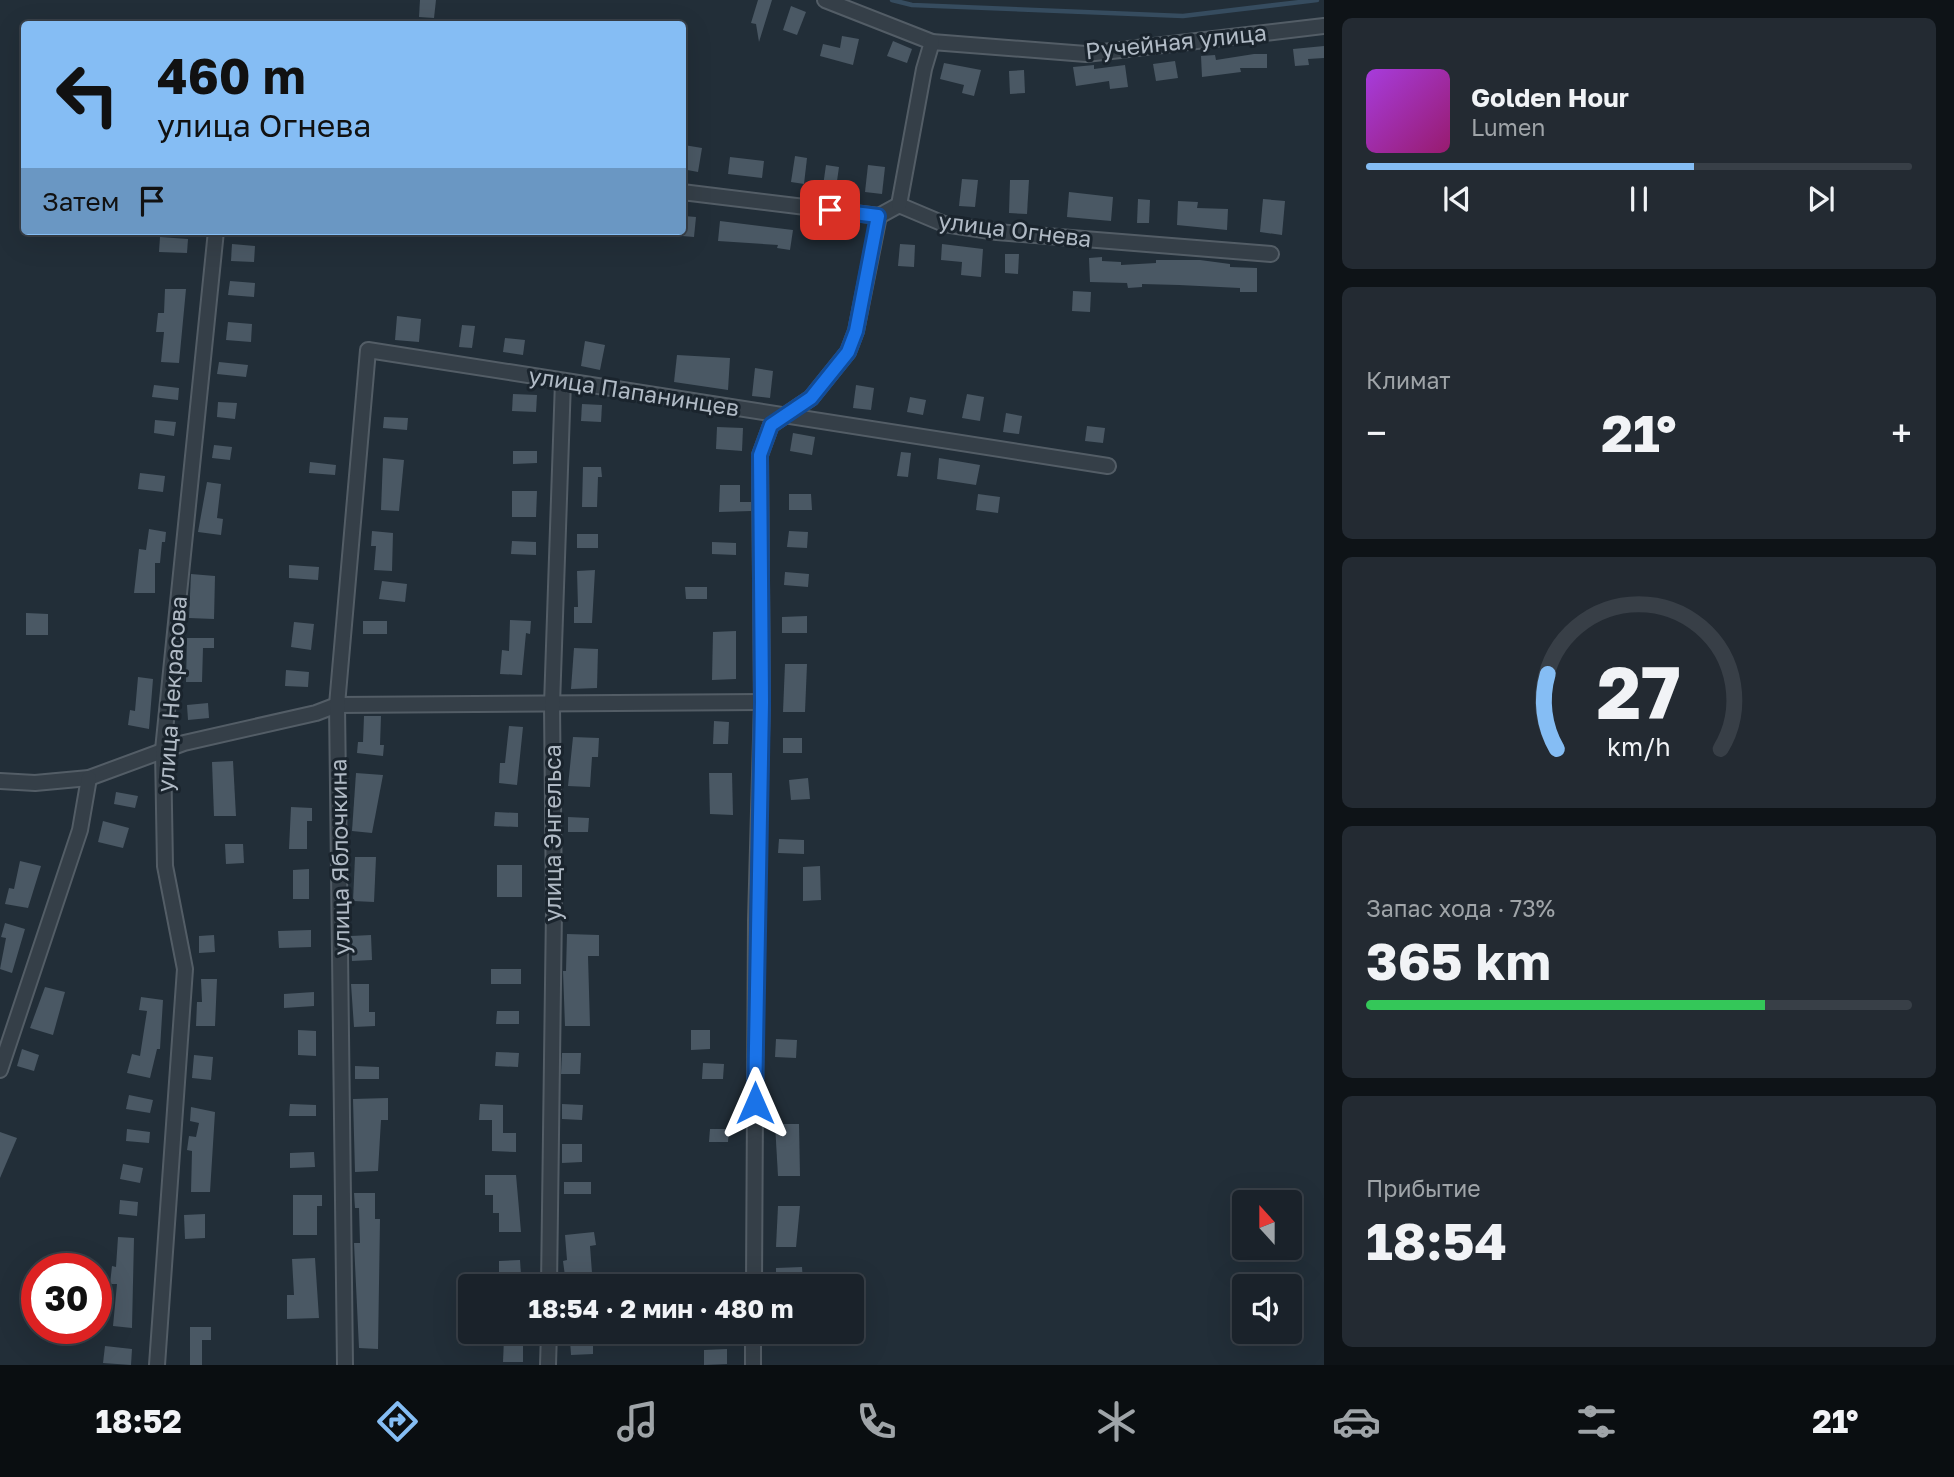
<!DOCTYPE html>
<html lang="ru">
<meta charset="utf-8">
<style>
body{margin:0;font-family:"Golos Text",sans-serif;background:#232a32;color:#f1f3f6;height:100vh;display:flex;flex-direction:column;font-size:26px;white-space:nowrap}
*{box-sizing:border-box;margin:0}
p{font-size:23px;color:#9fa4a8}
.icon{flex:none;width:38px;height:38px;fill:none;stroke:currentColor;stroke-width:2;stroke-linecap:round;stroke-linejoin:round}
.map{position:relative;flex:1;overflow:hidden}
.details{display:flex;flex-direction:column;gap:18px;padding:18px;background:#0e1317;width:630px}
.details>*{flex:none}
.banner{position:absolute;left:21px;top:21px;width:665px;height:214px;border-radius:7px;box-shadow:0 7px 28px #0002,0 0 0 2px #383f47;background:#85bdf4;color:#111;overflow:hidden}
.needle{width:46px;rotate:339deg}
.controls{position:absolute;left:1232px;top:1190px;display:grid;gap:14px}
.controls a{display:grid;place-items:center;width:70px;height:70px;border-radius:7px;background:#1a222a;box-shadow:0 7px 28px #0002,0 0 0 2px #383f47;font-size:35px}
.speed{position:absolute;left:21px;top:1253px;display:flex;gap:14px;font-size:35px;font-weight:700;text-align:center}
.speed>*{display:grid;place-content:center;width:91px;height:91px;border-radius:50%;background:#1a222a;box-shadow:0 7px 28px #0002,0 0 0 2px #383f47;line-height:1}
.speed .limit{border:10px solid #d22;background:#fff;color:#111}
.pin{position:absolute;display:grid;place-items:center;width:60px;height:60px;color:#fff;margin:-30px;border-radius:14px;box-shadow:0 4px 10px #0006}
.me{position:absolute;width:77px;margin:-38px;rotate:0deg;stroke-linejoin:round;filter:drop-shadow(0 0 5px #0008)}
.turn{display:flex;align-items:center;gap:24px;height:147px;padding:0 21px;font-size:32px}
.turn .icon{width:91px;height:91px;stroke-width:2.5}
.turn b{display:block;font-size:49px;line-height:60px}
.then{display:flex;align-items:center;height:66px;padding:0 21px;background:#0003;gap:14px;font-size:26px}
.big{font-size:52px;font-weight:700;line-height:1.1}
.details .card{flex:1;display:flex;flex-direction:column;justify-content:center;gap:10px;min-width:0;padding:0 24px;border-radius:10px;background:#232a32}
.details .dial{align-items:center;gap:0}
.dial svg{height:182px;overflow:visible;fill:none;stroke:#383f47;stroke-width:7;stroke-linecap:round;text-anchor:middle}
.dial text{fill:#f1f3f6;stroke:none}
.song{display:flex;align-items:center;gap:21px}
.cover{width:84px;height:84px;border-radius:10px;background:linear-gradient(135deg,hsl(280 70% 55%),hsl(320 70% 35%))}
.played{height:7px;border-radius:4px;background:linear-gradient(90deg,#85bdf4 60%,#383f47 60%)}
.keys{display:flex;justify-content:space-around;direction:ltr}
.heat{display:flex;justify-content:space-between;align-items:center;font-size:38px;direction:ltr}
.charge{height:10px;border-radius:5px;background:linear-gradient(90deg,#34c759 73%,#383f47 0)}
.trip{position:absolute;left:458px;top:1274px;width:406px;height:70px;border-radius:7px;background:#1a222a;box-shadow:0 7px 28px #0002,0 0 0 2px #383f47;font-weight:700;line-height:70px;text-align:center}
.tab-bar{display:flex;height:112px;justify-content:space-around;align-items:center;background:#0a0e11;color:#9fa4a8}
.tab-bar .icon{width:49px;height:49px}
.tab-bar .selected{color:#85bdf4}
.tab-bar b{font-size:32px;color:#f1f3f6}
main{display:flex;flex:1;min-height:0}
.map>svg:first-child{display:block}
</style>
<main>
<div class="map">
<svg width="1324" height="1365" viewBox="0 0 1324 1365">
<rect width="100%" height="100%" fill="#222e38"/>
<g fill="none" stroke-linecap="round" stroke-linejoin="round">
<polyline stroke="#364c5f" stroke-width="4.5" points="892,0 912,5 1183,16 1317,0"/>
</g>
<g fill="#4a5864">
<polygon points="420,0 436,0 434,18 419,17"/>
<polygon points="758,0 772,0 759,42 756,24 751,23"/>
<polygon points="791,6 806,12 797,35 783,30"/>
<polygon points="842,36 859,39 853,65 820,56 823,44 840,48"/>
<polygon points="893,41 912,49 907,63 887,56"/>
<polygon points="1324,46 1324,58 1308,59 1309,65 1295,66 1293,49"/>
<polygon points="1254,54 1267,54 1267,68 1240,68 1241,72 1202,77 1201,56 1215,55 1216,60"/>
<polygon points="1175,61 1178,78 1156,81 1153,64"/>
<polygon points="944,63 981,70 974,96 962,93 964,85 940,79"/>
<polygon points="1094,65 1094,69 1125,65 1128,87 1110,89 1109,81 1076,86 1073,67"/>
<polygon points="1024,70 1025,93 1010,94 1009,71"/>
<polygon points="684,145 702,148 698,172 682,169"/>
<polygon points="795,156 807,158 804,184 791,182"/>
<polygon points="730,157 764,161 762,178 728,174"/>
<polygon points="826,165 839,167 836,188 823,186"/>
<polygon points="868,165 885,167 882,194 865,192"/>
<polygon points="962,179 978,180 975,207 959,206"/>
<polygon points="1010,180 1029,180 1027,214 1009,213"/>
<polygon points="1069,192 1113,197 1111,221 1067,217"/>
<polygon points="1138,199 1150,200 1149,223 1137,223"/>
<polygon points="1263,199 1285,201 1282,235 1260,232"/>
<polygon points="1178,201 1198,202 1197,208 1228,209 1227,230 1177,225"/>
<polygon points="684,216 696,217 694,237 682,236"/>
<polygon points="720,221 793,230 790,250 777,248 778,245 718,241"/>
<polygon points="160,237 188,239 187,253 159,252"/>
<polygon points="232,244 255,246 254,262 231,261"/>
<polygon points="900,244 915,245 914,267 898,266"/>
<polygon points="942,244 983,249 981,277 961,275 962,262 941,260"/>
<polygon points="1005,254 1019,254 1018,274 1005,273"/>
<polygon points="1102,257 1102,261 1121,262 1121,265 1156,263 1156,260 1200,260 1230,264 1230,267 1257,268 1257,292 1240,292 1240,288 1179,285 1142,284 1142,287 1128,288 1127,283 1090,282 1089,258"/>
<polygon points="230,281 255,283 254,297 228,295"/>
<polygon points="165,289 186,289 179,363 161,362 164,332 156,332 158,313 164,313"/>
<polygon points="1073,291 1091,292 1090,312 1072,311"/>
<polygon points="397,316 421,319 419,342 395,340"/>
<polygon points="228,322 252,324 251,342 226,340"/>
<polygon points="462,325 475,326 472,348 459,347"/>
<polygon points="505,338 525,340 523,355 503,352"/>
<polygon points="585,341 605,345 600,370 581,366"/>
<polygon points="677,355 730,358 728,390 674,382"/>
<polygon points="219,362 248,365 246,377 217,374"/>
<polygon points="755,368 773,371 770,398 752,396"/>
<polygon points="154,385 179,388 178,400 152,397"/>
<polygon points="856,385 874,388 871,410 853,408"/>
<polygon points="513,394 537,395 536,412 512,411"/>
<polygon points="967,394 984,397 980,421 962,418"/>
<polygon points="910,397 926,400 923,415 907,412"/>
<polygon points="218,402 237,403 235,419 217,417"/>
<polygon points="582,404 602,405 601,422 581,421"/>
<polygon points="1006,413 1022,416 1019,434 1003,432"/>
<polygon points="384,417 408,418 407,430 383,428"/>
<polygon points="155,420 176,422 174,436 154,433"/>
<polygon points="1087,426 1105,428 1103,443 1085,441"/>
<polygon points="717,427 743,428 742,451 716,449"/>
<polygon points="793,433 815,437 812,455 790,451"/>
<polygon points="214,445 232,447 230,460 212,458"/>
<polygon points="513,451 537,451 537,463 513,464"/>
<polygon points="901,452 911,453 908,477 897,476"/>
<polygon points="383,458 404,460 399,511 381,510"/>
<polygon points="939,458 980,465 976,485 937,479"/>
<polygon points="310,462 336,465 335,475 309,473"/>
<polygon points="583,467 601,467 602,477 598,477 597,507 582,507"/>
<polygon points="140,473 165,476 163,492 138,489"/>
<polygon points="207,482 221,484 217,518 223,519 221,535 198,532"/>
<polygon points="720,485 740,485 740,502 751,502 751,511 719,512"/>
<polygon points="512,491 537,491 536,517 512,517"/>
<polygon points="789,494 811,494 812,510 789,510"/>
<polygon points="978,494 1000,497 998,513 976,510"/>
<polygon points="149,529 166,532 165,542 162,542 160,563 155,563 155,593 134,593 139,549 146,550"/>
<polygon points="372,531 393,533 392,571 374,570 376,546 371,546"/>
<polygon points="789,531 808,532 807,548 787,547"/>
<rect x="577" y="534" width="21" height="14"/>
<polygon points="512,541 536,542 536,555 511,554"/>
<polygon points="712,542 736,543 736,555 712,554"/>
<polygon points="289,565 319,567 318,580 289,578"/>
<polygon points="595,570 592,623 574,623 574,607 578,607 577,571"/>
<polygon points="785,572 809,574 808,587 784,585"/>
<polygon points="191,574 215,576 214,619 189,618"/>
<polygon points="382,581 407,584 405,602 379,599"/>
<polygon points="685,587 707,587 707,599 686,599"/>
<polygon points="26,613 48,614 48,635 26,635"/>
<polygon points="807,616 807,633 782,633 782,617"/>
<polygon points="510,620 531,621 530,634 526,633 522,675 500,674 502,650 509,651"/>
<rect x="363" y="621" width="24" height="13"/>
<polygon points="294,622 314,624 311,650 291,647"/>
<polygon points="736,631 736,679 712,680 713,632"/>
<polygon points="187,638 214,638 214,648 203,648 202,682 186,682"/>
<polygon points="574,648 598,649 597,688 571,689"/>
<polygon points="785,664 807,664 805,712 783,712"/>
<polygon points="286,670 309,672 308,687 285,686"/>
<polygon points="138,677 153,679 149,729 128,725 130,710 135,711"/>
<polygon points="208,703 209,718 188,720 187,705"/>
<polygon points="364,716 381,716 380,745 384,745 383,756 357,753 358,742 363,742"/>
<polygon points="714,721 729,722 728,744 713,744"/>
<polygon points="509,726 523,727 517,785 499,783 500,763 505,763"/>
<polygon points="573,737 599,738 598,757 592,757 590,787 568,786"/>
<rect x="783" y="738" width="19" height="15"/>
<polygon points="233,761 236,816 214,816 212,762"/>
<polygon points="356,773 383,775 372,833 352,831"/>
<polygon points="709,773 732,773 733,815 710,814"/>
<polygon points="808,778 810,799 791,800 789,780"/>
<polygon points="116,792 138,796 135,808 114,804"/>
<polygon points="291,807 312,808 312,821 307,821 307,849 289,849"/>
<polygon points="495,812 518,813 518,827 494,826"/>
<polygon points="568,817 589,818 588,832 568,832"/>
<polygon points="103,821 129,828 123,848 98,842"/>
<polygon points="779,839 804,840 804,854 778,853"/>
<polygon points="225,844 243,844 244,863 226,864"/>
<polygon points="355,857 376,857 374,902 353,901"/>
<polygon points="20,861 41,866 28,908 5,904 9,888 14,889"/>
<rect x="497" y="865" width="25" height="32"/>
<polygon points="820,866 821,900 803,901 803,867"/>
<polygon points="309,869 309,899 293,899 293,870"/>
<polygon points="5,923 25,929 12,973 0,969 6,938 1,937"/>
<polygon points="311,930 311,947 279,948 278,931"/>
<polygon points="567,934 599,935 599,956 588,956 590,1026 565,1026 563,971 566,971"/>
<polygon points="214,935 215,952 199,953 199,936"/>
<polygon points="371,935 372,960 352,961 351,936"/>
<rect x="491" y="969" width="30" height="15"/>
<polygon points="201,979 217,979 215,1026 196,1026 197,1002 202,1002"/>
<polygon points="351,984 369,984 369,1012 375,1012 375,1026 354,1027"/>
<polygon points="45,987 65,992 53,1035 30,1028"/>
<polygon points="314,992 314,1006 284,1008 284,994"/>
<polygon points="141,997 163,1000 160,1049 157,1049 150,1078 127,1073 132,1054 140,1056 147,1011 139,1010"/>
<polygon points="497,1011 519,1011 519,1024 496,1024"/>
<polygon points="298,1030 316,1031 316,1056 298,1055"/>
<polygon points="691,1030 710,1030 710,1049 691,1050"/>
<polygon points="776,1039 797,1040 796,1058 775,1057"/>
<polygon points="22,1049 39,1055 34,1071 17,1066"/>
<polygon points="496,1052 519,1053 518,1067 495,1066"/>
<polygon points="562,1053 581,1053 580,1074 561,1074"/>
<polygon points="194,1055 213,1057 211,1080 192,1078"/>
<polygon points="703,1063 724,1064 723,1079 702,1079"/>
<polygon points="355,1066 379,1067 379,1079 355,1079"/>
<polygon points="129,1095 153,1100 150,1113 126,1109"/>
<polygon points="388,1098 388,1120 381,1120 378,1171 355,1172 353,1099"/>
<polygon points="290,1104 316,1105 316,1116 289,1116"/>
<polygon points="480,1104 503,1105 503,1133 516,1133 516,1152 492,1151 492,1120 479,1120"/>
<polygon points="562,1104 583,1105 582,1120 562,1119"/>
<polygon points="191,1107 215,1112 210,1192 191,1192 192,1151 187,1150 189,1136 196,1137 199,1123 190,1121"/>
<polygon points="775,1124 799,1124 800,1176 778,1176"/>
<polygon points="127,1129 150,1132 149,1143 126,1141"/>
<polygon points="710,1129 729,1129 728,1142 709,1142"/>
<polygon points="0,1132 17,1138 0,1178"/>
<polygon points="562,1144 582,1144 582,1162 562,1163"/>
<polygon points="314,1152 315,1167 290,1168 290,1153"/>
<polygon points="123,1164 143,1168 140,1183 120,1179"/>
<polygon points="485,1175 516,1175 521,1232 499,1232 499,1213 493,1213 493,1195 485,1195"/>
<rect x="564" y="1182" width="27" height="12"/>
<polygon points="354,1193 375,1193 375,1219 380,1219 378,1349 359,1348 354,1243 360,1243 359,1208 355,1208"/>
<polygon points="293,1195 322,1195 322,1206 317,1206 317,1235 293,1235"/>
<polygon points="120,1200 138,1202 137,1216 119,1214"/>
<polygon points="778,1206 800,1206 796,1247 776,1247"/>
<polygon points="205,1214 205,1238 185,1239 184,1215"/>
<polygon points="594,1232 596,1245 590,1246 592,1273 565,1276 563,1261 567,1260 565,1235"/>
<polygon points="118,1237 134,1238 132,1328 113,1326 117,1284 110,1284 112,1266 116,1267"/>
<polygon points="315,1258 319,1318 287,1319 287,1295 294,1295 292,1259"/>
<polygon points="520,1260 521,1275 499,1276 499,1261"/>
<polygon points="802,1267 803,1282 776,1284 776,1268"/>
<polygon points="190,1327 211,1327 211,1340 202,1340 202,1365 190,1365"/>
<polygon points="504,1339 523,1340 523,1362 503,1362"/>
<polygon points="570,1340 593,1340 593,1354 571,1355"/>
<polygon points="105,1346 132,1349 131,1365 103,1363"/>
<polygon points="727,1349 727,1364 704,1365 704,1350"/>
</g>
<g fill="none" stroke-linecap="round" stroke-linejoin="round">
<g stroke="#535d66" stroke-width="18">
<g id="minor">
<polyline points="825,0 932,42 1086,54 1324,26"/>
<polyline points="682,192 879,216 899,205 944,224 997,232 1271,254"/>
<polyline points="899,205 924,69 932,42"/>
<polyline points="0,781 35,783 89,778 184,743 316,713 337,705 762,702"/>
<polyline points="0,1070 80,830 89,778"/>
<polyline points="549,1286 554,909 552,705 563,381"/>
<polyline points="754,1286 756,920 762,702 760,455 771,425 811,398 848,352 856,331 879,216"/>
<polyline points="157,1365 185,969 165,866 163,750 216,231"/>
<polyline points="345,1365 337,705 368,350 1108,466"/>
<polyline points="548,1365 549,1332"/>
<polyline points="753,1365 753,1332"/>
</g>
</g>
<use href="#minor" stroke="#353f48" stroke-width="14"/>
</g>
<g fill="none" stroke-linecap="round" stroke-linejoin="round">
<g stroke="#114b97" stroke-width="18">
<polyline id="route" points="755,1103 762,702 760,455 771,425 811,398 848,352 856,331 878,216 830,210"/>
</g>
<use href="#route" stroke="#1a73e8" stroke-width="12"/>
</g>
<g text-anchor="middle" stroke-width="6" stroke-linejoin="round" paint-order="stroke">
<g font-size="23" fill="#b0bac5" stroke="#1a242d">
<text transform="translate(1176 42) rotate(-6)" y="8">Ручейная улица</text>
<text transform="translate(1015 230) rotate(7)" y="8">улица Огнева</text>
<text transform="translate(634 392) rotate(9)" y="8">улица Папанинцев</text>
<text transform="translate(172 694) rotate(-86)" y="8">улица Некрасова</text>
<text transform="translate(553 833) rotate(-90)" y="8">улица Энгельса</text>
<text transform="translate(340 857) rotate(-91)" y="8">улица Яблочкина</text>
</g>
</g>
</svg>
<div class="controls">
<a><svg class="needle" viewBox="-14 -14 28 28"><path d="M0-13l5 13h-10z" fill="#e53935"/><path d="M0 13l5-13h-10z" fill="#9fa4a8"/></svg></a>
<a><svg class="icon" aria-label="sound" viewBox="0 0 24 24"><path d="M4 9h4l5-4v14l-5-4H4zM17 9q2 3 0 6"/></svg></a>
</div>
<div class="speed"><div class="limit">30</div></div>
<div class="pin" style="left:830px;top:210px;background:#d93025"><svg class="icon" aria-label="arrive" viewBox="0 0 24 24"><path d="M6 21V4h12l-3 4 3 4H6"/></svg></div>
<svg class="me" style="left:755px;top:1103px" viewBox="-20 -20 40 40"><path d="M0-17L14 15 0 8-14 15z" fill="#1a73e8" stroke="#fff" stroke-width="4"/></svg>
<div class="trip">18:54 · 2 мин · 480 m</div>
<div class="banner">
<div class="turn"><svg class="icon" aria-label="left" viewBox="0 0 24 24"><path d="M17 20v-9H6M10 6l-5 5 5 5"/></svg><div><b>460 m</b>улица Огнева</div></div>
<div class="then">Затем<svg class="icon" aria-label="arrive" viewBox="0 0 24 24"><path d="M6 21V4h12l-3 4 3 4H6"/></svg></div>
</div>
</div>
<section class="details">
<div class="card">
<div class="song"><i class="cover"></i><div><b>Golden Hour</b><p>Lumen</p></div></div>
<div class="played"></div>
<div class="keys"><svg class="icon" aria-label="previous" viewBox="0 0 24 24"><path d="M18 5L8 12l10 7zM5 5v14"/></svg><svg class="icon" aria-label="pause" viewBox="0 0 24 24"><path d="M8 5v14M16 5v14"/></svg><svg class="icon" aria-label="next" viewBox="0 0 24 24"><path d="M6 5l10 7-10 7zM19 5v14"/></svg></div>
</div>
<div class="card"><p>Климат</p>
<div class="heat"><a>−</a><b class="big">21°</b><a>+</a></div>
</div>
<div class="card dial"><svg viewBox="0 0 100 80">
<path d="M14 69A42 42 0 1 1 86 69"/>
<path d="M14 69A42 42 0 0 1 10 36" stroke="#85bdf4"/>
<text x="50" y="56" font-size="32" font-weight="700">27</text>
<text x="50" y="72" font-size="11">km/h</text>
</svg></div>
<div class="card"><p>Запас хода · 73%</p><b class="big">365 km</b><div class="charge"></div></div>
<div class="card"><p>Прибытие</p><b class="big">18:54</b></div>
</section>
</main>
<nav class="tab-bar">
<b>18:52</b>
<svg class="icon selected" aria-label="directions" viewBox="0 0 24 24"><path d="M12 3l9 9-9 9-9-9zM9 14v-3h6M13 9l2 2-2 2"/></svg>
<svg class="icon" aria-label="music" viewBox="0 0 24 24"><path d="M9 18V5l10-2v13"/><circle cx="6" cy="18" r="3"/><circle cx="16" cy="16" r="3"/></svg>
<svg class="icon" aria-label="phone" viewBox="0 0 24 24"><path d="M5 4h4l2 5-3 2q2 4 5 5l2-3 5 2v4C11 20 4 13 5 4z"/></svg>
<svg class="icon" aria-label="climate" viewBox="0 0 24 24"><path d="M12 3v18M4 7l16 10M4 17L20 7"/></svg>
<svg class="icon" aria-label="car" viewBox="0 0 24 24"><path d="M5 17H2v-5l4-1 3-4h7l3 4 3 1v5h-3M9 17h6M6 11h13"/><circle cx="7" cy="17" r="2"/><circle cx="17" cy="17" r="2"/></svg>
<svg class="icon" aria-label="filters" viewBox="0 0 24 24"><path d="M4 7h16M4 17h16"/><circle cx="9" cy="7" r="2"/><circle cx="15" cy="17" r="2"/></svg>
<b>21°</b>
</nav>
